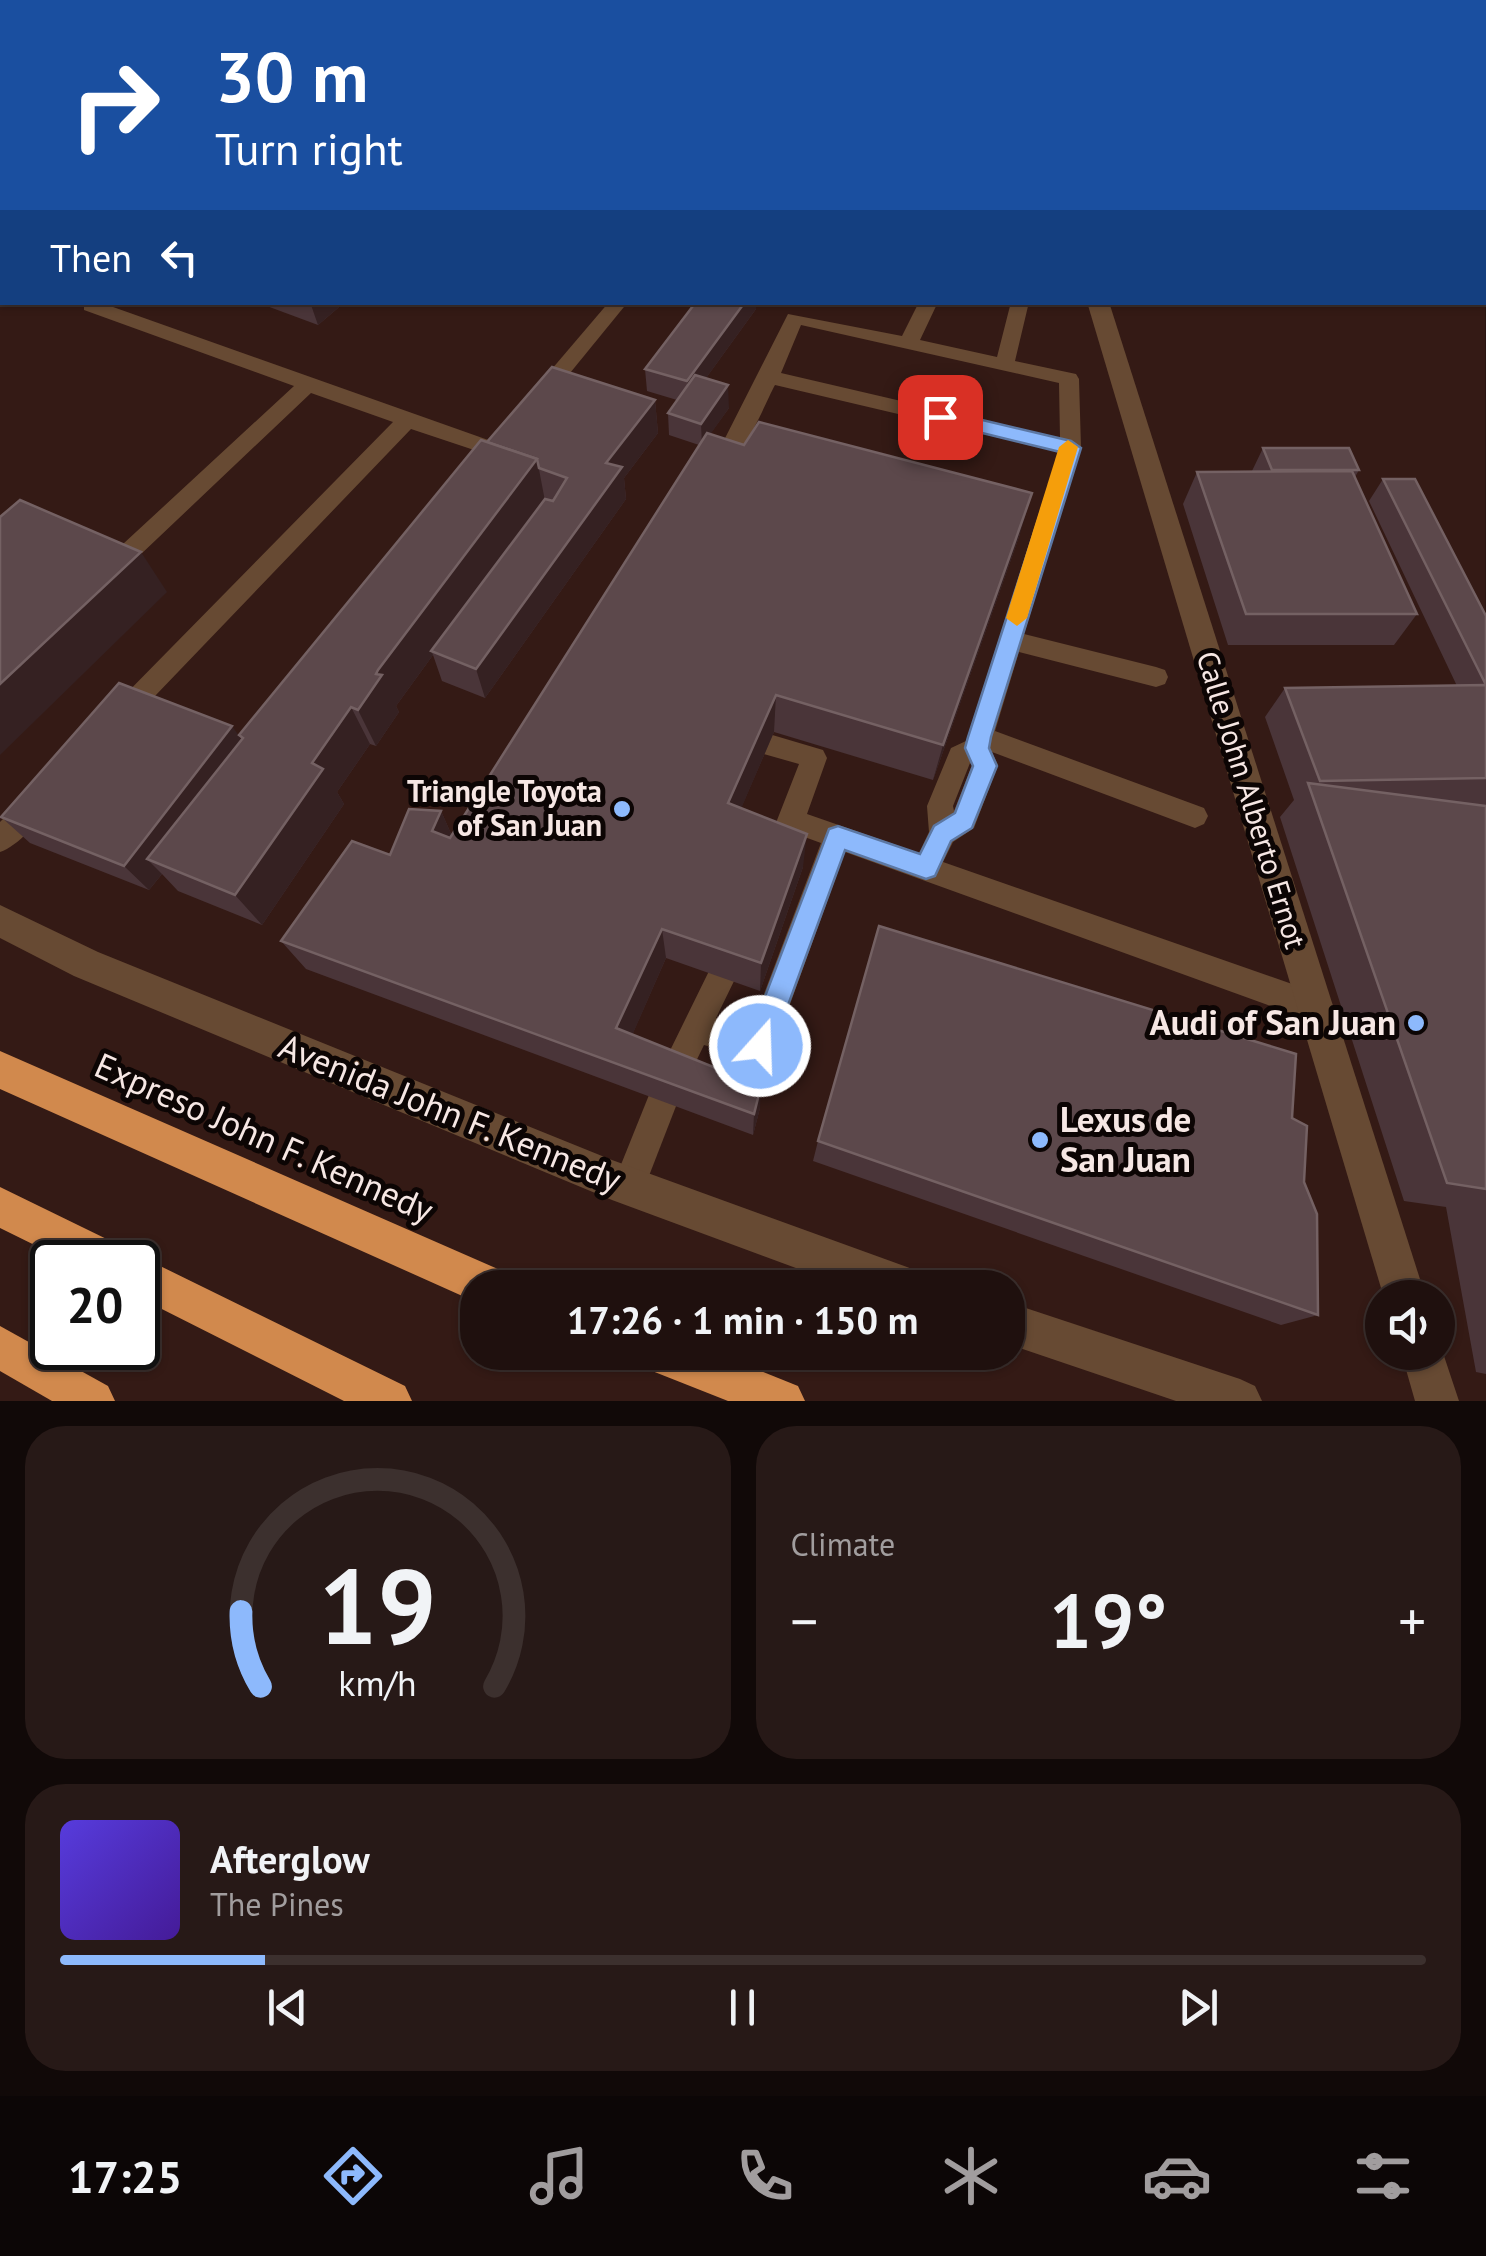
<!DOCTYPE html>
<meta charset="utf-8">
<style>
body{margin:0;font-family:"PT Sans",sans-serif;background:#271917;color:#f1f3f6;height:100vh;display:flex;flex-direction:column;font-size:38px;white-space:nowrap}
*{box-sizing:border-box;margin:0}
p{font-size:32px;color:#a19d9e}
.icon{flex:none;width:55px;height:55px;fill:none;stroke:currentColor;stroke-width:2;stroke-linecap:round;stroke-linejoin:round}
.map{position:relative;height:1401px;overflow:hidden}
.panel{display:flex;flex-direction:column;gap:25px;padding:25px;background:#110908;flex:1}
.panel>*{flex:none}
.top-card{position:absolute;left:0px;top:0px;width:1488px;height:305px;box-shadow:0 2px 8px #0004,0 0 0 2px #3c302e;background:#1a4fa0;color:#fff;overflow:hidden}
.fabs{position:absolute;left:1365px;top:1280px;display:grid;gap:20px}
.fabs a{display:grid;place-items:center;width:90px;height:90px;border-radius:50%;background:#1f100e;box-shadow:0 2px 8px #0004,0 0 0 2px #3c302e;font-size:50px}
.speed{position:absolute;left:30px;top:1240px;display:flex;gap:20px;font-size:50px;font-weight:700;text-align:center}
.speed>*{display:grid;place-content:center;width:130px;height:130px;border-radius:50%;background:#1f100e;box-shadow:0 2px 8px #0004,0 0 0 2px #3c302e;line-height:1}
.speed .limit{border:5px solid #111;border-radius:15px;background:#fff;color:#111}
.pin{position:absolute;display:grid;place-items:center;width:85px;height:85px;color:#fff;margin:-42px;border-radius:20px;box-shadow:0 5px 15px #0006}
.me{position:absolute;width:110px;margin:-55px;rotate:20deg;stroke-linejoin:round;filter:drop-shadow(0 0 8px #0008)}
.turn{display:flex;align-items:center;gap:35px;height:210px;padding:0 50px;font-size:45px}
.turn .icon{width:130px;height:130px;stroke-width:2.5}
.turn b{display:block;font-size:70px;line-height:85px}
.then{display:flex;align-items:center;height:95px;padding:0 50px;background:#0003;gap:20px;font-size:38px}
.big{font-size:75px;font-weight:800;line-height:1.1}
.panel .widget{flex:1;display:flex;flex-direction:column;justify-content:center;gap:15px;min-width:0;padding:0 35px;border-radius:40px;background:#271917}
.panel .dial{align-items:center;gap:0}
.dial svg{height:260px;overflow:visible;fill:none;stroke:#3c302e;stroke-width:7;stroke-linecap:round;text-anchor:middle}
.dial text{fill:#f1f3f6;stroke:none}
.song{display:flex;align-items:center;gap:30px}
.cover{width:120px;height:120px;border-radius:15px;background:linear-gradient(135deg,hsl(250 70% 55%),hsl(260 70% 35%))}
.played{height:10px;border-radius:5px;background:linear-gradient(90deg,#8db9fc 15%,#3c302e 15%)}
.keys{display:flex;justify-content:space-around;direction:ltr}
.heat{display:flex;justify-content:space-between;align-items:center;font-size:55px;direction:ltr}
.panel .tiles{flex:1;display:grid;gap:25px;grid-template-columns:1fr 1fr}
.widget:last-child{grid-column:span 2}
.trip{position:absolute;left:460px;top:1270px;width:565px;height:100px;border-radius:40px;background:#1f100e;box-shadow:0 2px 8px #0004,0 0 0 2px #3c302e;font-weight:800;line-height:100px;text-align:center}
.dock{display:flex;height:160px;justify-content:space-around;align-items:center;background:#0c0606;color:#a19d9e}
.dock .icon{width:70px;height:70px}
.dock .selected{color:#8db9fc}
.dock b{font-size:45px;color:#f1f3f6}
.map>svg:first-child{display:block}
</style>
<div class="map">
<svg width="1486" height="1401" viewBox="0 0 1486 1401">
<rect width="100%" height="100%" fill="#291612"/>
<path fill="#341a15" fill-rule="evenodd" d="M0,0H1345L2,2V302H1485V203L1486,1401H0ZM52,1262H138V1348H52ZM478,1288H1008V1352H478ZM1382,1298H1438V1352H1382Z"/>
<g fill="none" stroke-linecap="round" stroke-linejoin="round">
<g fill="#674a33" fill-rule="evenodd">
<polygon points="84,302 99,302 491,441 503,434 513,441 502,455 495,457 411,429 131,721 113,721 109,714 113,707 393,422 311,393 139,556 123,556 120,550 123,544 294,386 84,310"/>
<polygon points="609,302 628,302 548,400 534,400 534,390"/>
<path d="M919,302H938L920,340L997,357L1011,302H1029L1015,361L1076,374L1079,379L1081,448L1024,634L1156,667L1165,670L1168,677L1165,684L1156,687L1019,652L995,731L1204,808L1208,816L1204,824L1195,828L992,752L998,765L977,820L974,828L953,842L943,862L1315,992L1326,997L1330,1007L1326,1017L1315,1022L845,852L771,1057L760,1061L704,1045L685,1084L674,1088L663,1084L659,1073L711,967L721,963L731,967L736,977L716,1018L751,1028L821,843L799,835L796,842L786,845L776,842L772,833L799,764L760,753L756,745L760,737L769,734L823,750L827,758L807,814L919,853L929,832L927,806L951,748L966,741L1059,452L775,385C762,409 738,477 707,469L704,464L717,454L788,314L902,336ZM801,325L1059,383L1060,438L781,373ZM970,763L972,765L954,811L953,806Z"/>
<path d="M35,792L44,796L48,804C40,821 18,846 0,852V822L26,796Z"/>
<polygon points="662,1085 673,1090 678,1101 640,1199 628,1203 616,1199 612,1187 651,1090"/>
</g>
<g fill="#674a33" fill-rule="evenodd">
<polygon points="208,0 233,0 234,2 209,2"/>
<rect x="998" y="0" width="16" height="2"/>
<polygon points="0,258 2,259 2,273 0,272"/>
<rect x="1485" y="261" width="1" height="14"/>
<polygon points="1087,302 1109,302 1426,1298 1384,1298"/>
<polygon points="0,905 98,952 612,1160 907,1267 922,1273 927,1288 850,1288 612,1200 74,976 0,938"/>
<polygon points="1008,1302 1240,1379 1255,1386 1262,1401 1176,1401 1008,1344"/>
<polygon points="1438,1338 1459,1401 1415,1401 1401,1352 1438,1352"/>
</g>
<g fill="#d1894d" fill-rule="evenodd">
<polygon points="0,1051 507,1273 512,1288 478,1288 478,1303 0,1089"/>
<polygon points="0,1187 125,1248 130,1259 138,1256 152,1262 405,1386 412,1401 344,1401 138,1297 138,1262 69,1262 0,1228"/>
<polygon points="0,1326 108,1386 115,1401 52,1401 0,1371"/>
<polygon points="636,1352 713,1352 798,1386 805,1401 728,1401 642,1367"/>
</g>
</g>
<g fill="#4a3539">
<polygon points="293,0 443,0 439,2 303,2"/>
<polygon points="664,0 976,0 975,2 665,2"/>
<polygon points="2,118 2,224 0,224 0,120"/>
<polygon points="256,302 345,302 318,325"/>
<polygon points="696,302 756,302 756,309 706,378 729,408 710,434 1020,534 933,780 774,732 741,808 803,867 760,991 666,958 632,1035 760,1108 753,1135 306,969 281,941 390,855 441,811 452,836 699,445 669,435 668,413 677,400 647,391 645,369"/>
<polygon points="655,400 658,433 624,478 626,499 485,698 442,681 433,655 396,706 399,712 376,746 370,744 337,792 344,804 262,925 178,891 162,874 149,890 30,843 1,817 241,739 239,735 487,442"/>
<polygon points="1263,448 1359,470 1355,477 1417,614 1394,645 1228,645 1183,504 1197,472 1252,471"/>
<polygon points="1383,479 1486,616 1486,805 1478,805 1486,806 1486,1374 1476,1372 1446,1207 1404,1201 1280,817 1294,800 1265,717 1285,688 1457,686 1369,501"/>
<polygon points="1292,1118 1304,1182 1318,1315 1281,1325 813,1161 818,1141"/>
</g>
<g fill="#352122">
<polygon points="124,0 166,0 167,2 119,2"/>
<polygon points="395,0 443,0 439,2 395,2"/>
<polygon points="782,0 811,0 810,2 780,2"/>
<polygon points="2,66 2,108 0,109 0,68"/>
<polygon points="310,302 345,302 318,325"/>
<polygon points="745,302 756,302 756,309 688,403 687,381"/>
<polygon points="728,385 729,408 702,446 701,424"/>
<polygon points="655,400 658,433 624,478 626,499 485,698 476,669 606,463"/>
<polygon points="537,459 545,501 431,651 433,655 396,706 399,712 376,746 358,710 376,674"/>
<polygon points="1032,493 1020,534 933,780 943,745"/>
<polygon points="141,552 167,592 0,755 0,684"/>
<polygon points="776,695 774,732 729,837 728,803"/>
<polygon points="351,707 370,744 337,792 344,804 262,925 235,895 312,763"/>
<polygon points="232,726 252,754 147,859 162,874 149,890 124,866"/>
<polygon points="441,811 456,845 432,831"/>
<polygon points="807,834 803,867 760,991 761,963"/>
<polygon points="662,929 666,958 624,1054 616,1028"/>
<polygon points="761,1086 760,1108 753,1135 754,1114"/>
</g>
<g fill="#5c484b" stroke="#746163" stroke-width="2.5">
<polygon points="50,0 124,0 119,2 46,2"/>
<polygon points="245,0 257,0 266,2 241,2"/>
<polygon points="0,26 2,26 2,66 0,68"/>
<polygon points="2,118 2,191 0,190 0,120"/>
<polygon points="696,302 745,302 687,381 645,369"/>
<polygon points="552,367 655,400 606,463 622,467 476,669 431,651 545,499 553,501 567,478 539,468 537,459 487,442"/>
<polygon points="695,375 728,385 701,424 668,413"/>
<polygon points="759,422 1032,493 943,745 776,695 728,803 807,834 761,963 662,929 616,1028 761,1086 754,1114 281,941 352,841 390,855 409,809 441,811 432,831 450,838 707,433 744,445"/>
<polygon points="481,440 537,459 378,670 376,674 382,675 358,710 351,707 312,763 323,769 235,895 147,859 243,738 239,735"/>
<polygon points="1263,448 1349,448 1359,470 1272,470"/>
<polygon points="1352,471 1417,614 1246,614 1197,472"/>
<polygon points="1383,479 1415,479 1486,616 1486,685"/>
<polygon points="20,500 141,552 0,684 0,517"/>
<polygon points="119,683 232,726 124,866 1,817"/>
<polygon points="1486,685 1486,778 1320,781 1285,688"/>
<polygon points="1308,783 1486,806 1486,1189 1447,1183"/>
<polygon points="879,926 1296,1054 1292,1118 1307,1126 1304,1182 1317,1214 1318,1315 818,1141"/>
</g>
<polygon fill="#8db9fc" stroke="#5c78a4" stroke-width="2.5" points="940,410 1071,441 1081,448 991,737 989,748 997,766 972,828 951,841 935,876 926,879 845,850 773,1046 769,1056 760,1060 750,1056 746,1046 829,829 838,826 920,854 934,826 955,813 973,766 965,748 968,737 1060,452 933,421 933,412"/>
<polygon fill="#f59e0b" points="1068,440 1078,447 1027,618 1017,626 1006,618 1059,447"/>
<g fill="#8db9fc" stroke="#0c0504" stroke-width="4">
<circle cx="622" cy="809" r="10"/>
<circle cx="1416" cy="1023" r="10"/>
<circle cx="1040" cy="1140" r="10"/>
</g>
<g text-anchor="middle" stroke-width="10" stroke-linejoin="round" paint-order="stroke">
<g font-size="30" font-weight="bold" fill="#f6e7e4" stroke="#0c0504" text-anchor="end">
<text x="602" y="802">Triangle Toyota<tspan x="602" dy="34">of San Juan</tspan></text>
</g>
<g font-size="30" fill="#f6e7e4" stroke="#0c0504">
<text transform="translate(1251 800) rotate(73)" y="10">Calle John Alberto Ernot</text>
</g>
<g font-size="35" font-weight="bold" fill="#f6e7e4" stroke="#0c0504" text-anchor="end">
<text x="1396" y="1035">Audi of San Juan</text>
<text x="1060" y="1132" text-anchor="start">Lexus de<tspan x="1060" dy="40">San Juan</tspan></text>
</g>
<g font-size="35" fill="#f6e7e4" stroke="#0c0504">
<text transform="translate(450 1113) rotate(22)" y="12">Avenida John F. Kennedy</text>
<text transform="translate(264 1138) rotate(24)" y="12">Expreso John F. Kennedy</text>
</g>
</g>
</svg>
<div class="fabs">
<a><svg class="icon" aria-label="sound" viewBox="0 0 24 24"><path d="M4 9h4l5-4v14l-5-4H4zM17 9q2 3 0 6"/></svg></a>
</div>
<div class="speed"><div class="limit">20</div></div>
<div class="pin" style="left:940px;top:417px;background:#d93025"><svg class="icon" aria-label="arrive" viewBox="0 0 24 24"><path d="M6 21V4h12l-3 4 3 4H6"/></svg></div>
<svg class="me" style="left:760px;top:1046px" viewBox="-20 -20 40 40"><circle r="17" fill="#8db9fc" stroke="#fff" stroke-width="3"/><path d="M0-11L8 9 0 5-8 9z" fill="#fff"/></svg>
<div class="trip">17:26 · 1 min · 150 m</div>
<div class="top-card">
<div class="turn"><svg class="icon" aria-label="right" viewBox="0 0 24 24"><path d="M7 20v-9h11M14 6l5 5-5 5"/></svg><div><b>30 m</b>Turn right</div></div>
<div class="then">Then<svg class="icon" aria-label="left" viewBox="0 0 24 24"><path d="M17 20v-9H6M10 6l-5 5 5 5"/></svg></div>
</div>
</div>
<section class="panel">
<div class="tiles">
<div class="widget dial"><svg viewBox="0 0 100 80">
<path d="M14 69A42 42 0 1 1 86 69"/>
<path d="M14 69A42 42 0 0 1 8 46" stroke="#8db9fc"/>
<text x="50" y="56" font-size="32" font-weight="700">19</text>
<text x="50" y="72" font-size="11">km/h</text>
</svg></div>
<div class="widget"><p>Climate</p>
<div class="heat"><a>−</a><b class="big">19°</b><a>+</a></div>
</div>
<div class="widget">
<div class="song"><i class="cover"></i><div><b>Afterglow</b><p>The Pines</p></div></div>
<div class="played"></div>
<div class="keys"><svg class="icon" aria-label="previous" viewBox="0 0 24 24"><path d="M18 5L8 12l10 7zM5 5v14"/></svg><svg class="icon" aria-label="pause" viewBox="0 0 24 24"><path d="M8 5v14M16 5v14"/></svg><svg class="icon" aria-label="next" viewBox="0 0 24 24"><path d="M6 5l10 7-10 7zM19 5v14"/></svg></div>
</div>
</div>
</section>
<nav class="dock">
<b>17:25</b>
<svg class="icon selected" aria-label="directions" viewBox="0 0 24 24"><path d="M12 3l9 9-9 9-9-9zM9 14v-3h6M13 9l2 2-2 2"/></svg>
<svg class="icon" aria-label="music" viewBox="0 0 24 24"><path d="M9 18V5l10-2v13"/><circle cx="6" cy="18" r="3"/><circle cx="16" cy="16" r="3"/></svg>
<svg class="icon" aria-label="phone" viewBox="0 0 24 24"><path d="M5 4h4l2 5-3 2q2 4 5 5l2-3 5 2v4C11 20 4 13 5 4z"/></svg>
<svg class="icon" aria-label="climate" viewBox="0 0 24 24"><path d="M12 3v18M4 7l16 10M4 17L20 7"/></svg>
<svg class="icon" aria-label="car" viewBox="0 0 24 24"><path d="M5 17H2v-5l4-1 3-4h7l3 4 3 1v5h-3M9 17h6M6 11h13"/><circle cx="7" cy="17" r="2"/><circle cx="17" cy="17" r="2"/></svg>
<svg class="icon" aria-label="filters" viewBox="0 0 24 24"><path d="M4 7h16M4 17h16"/><circle cx="9" cy="7" r="2"/><circle cx="15" cy="17" r="2"/></svg>
</nav>
